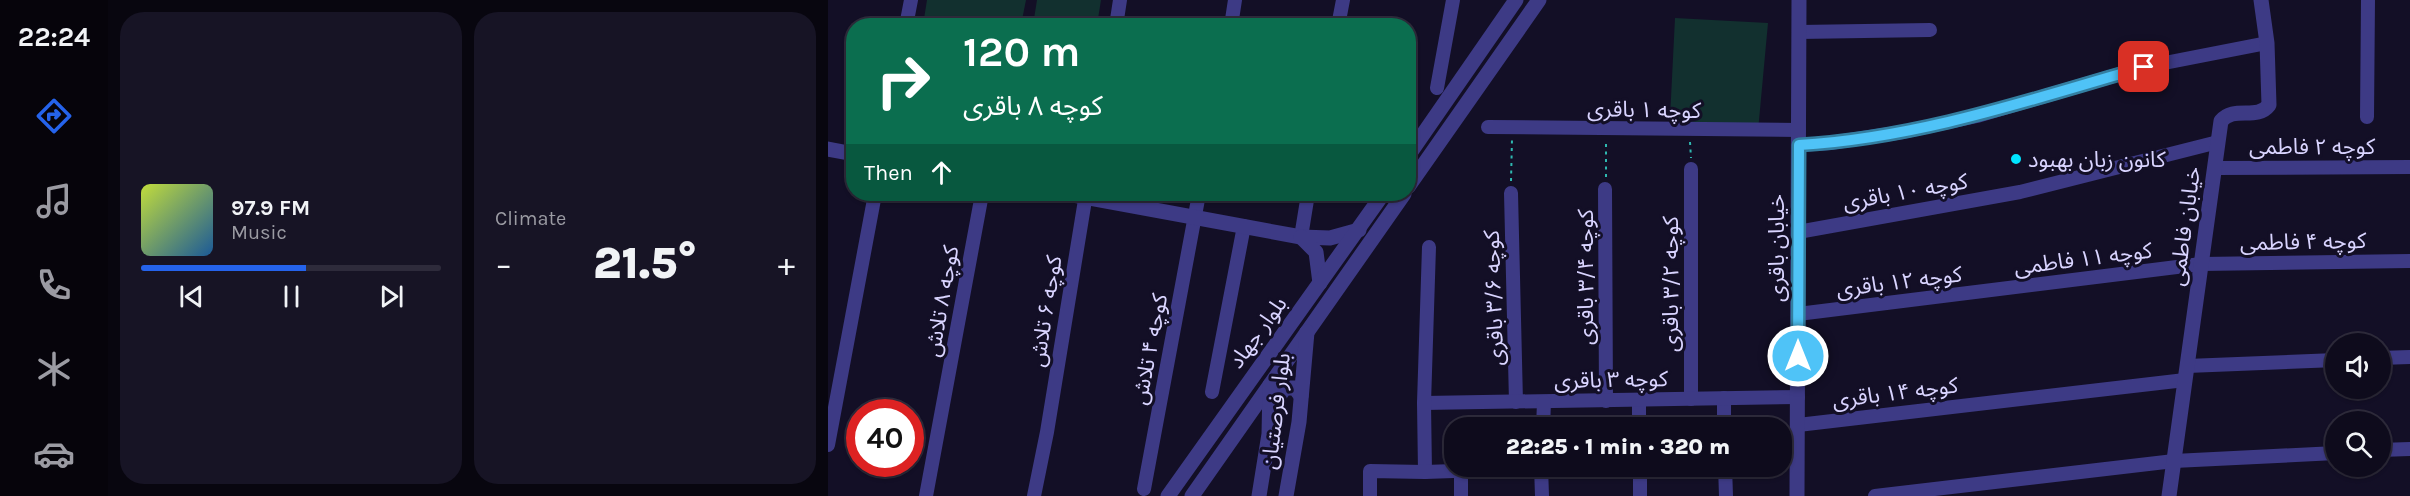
<!DOCTYPE html>
<meta charset="utf-8">
<style>
body{margin:0;font-family:Karla,"Noto Sans Arabic",sans-serif;background:#171425;color:#f1f3f6;height:100vh;display:flex;flex-direction:column;font-size:22px;white-space:nowrap}
*{box-sizing:border-box;margin:0}
p{font-size:20px;color:#9b9ba3}
.icon{flex:none;width:33px;height:33px;fill:none;stroke:currentColor;stroke-width:2;stroke-linecap:round;stroke-linejoin:round}
.map{position:relative;flex:1;overflow:hidden}
.panel{display:flex;flex-direction:column;gap:12px;padding:12px;background:#08060f;width:720px}
.panel>*{flex:none}
.guide{position:absolute;left:18px;top:18px;width:570px;height:183px;border-radius:24px;box-shadow:0 2px 4px #0004,0 0 0 2px #2e2b3b;background:#0b6e4f;color:#fff;overflow:hidden}
.buttons{position:absolute;left:1497px;top:333px;display:grid;gap:12px}
.buttons a{display:grid;place-items:center;width:66px;height:66px;border-radius:50%;background:#0e0b1c;box-shadow:0 2px 4px #0004,0 0 0 2px #2e2b3b;font-size:30px}
.speed{position:absolute;left:18px;top:399px;display:flex;gap:12px;font-size:30px;font-weight:700;text-align:center}
.speed>*{display:grid;place-content:center;width:78px;height:78px;border-radius:50%;background:#0e0b1c;box-shadow:0 2px 4px #0004,0 0 0 2px #2e2b3b;line-height:1}
.speed .limit{border:9px solid #d22;background:#fff;color:#111}
.pin{position:absolute;display:grid;place-items:center;width:51px;height:51px;color:#fff;margin:-26px;border-radius:12px;box-shadow:0 3px 9px #0006}
.me{position:absolute;width:66px;margin:-33px;rotate:0deg;stroke-linejoin:round;filter:drop-shadow(0 0 4px #0008)}
.turn{display:flex;align-items:center;gap:21px;height:126px;padding:0 18px;font-size:27px}
.turn .icon{width:78px;height:78px;stroke-width:2.5}
.turn b{display:block;font-size:42px;line-height:51px}
.then{display:flex;align-items:center;height:57px;padding:0 18px;background:#0003;gap:12px;font-size:22px}
.big{font-size:45px;font-weight:800;line-height:1.1}
.panel .widget{flex:1;display:flex;flex-direction:column;justify-content:center;gap:9px;min-width:0;padding:0 21px;border-radius:24px;background:#171425}
.song{display:flex;align-items:center;gap:18px}
.cover{width:72px;height:72px;border-radius:9px;background:linear-gradient(135deg,hsl(70 70% 55%),hsl(210 70% 35%))}
.played{height:6px;border-radius:3px;background:linear-gradient(90deg,#2563eb 55%,#2e2b3b 55%)}
.keys{display:flex;justify-content:space-around;direction:ltr}
.heat{display:flex;justify-content:space-between;align-items:center;font-size:33px;direction:ltr}
.panel .tiles{flex:1;display:grid;gap:12px;grid-template-columns:repeat(2,1fr)}
.trip{position:absolute;left:616px;top:417px;width:348px;height:60px;border-radius:24px;background:#0e0b1c;box-shadow:0 2px 4px #0004,0 0 0 2px #2e2b3b;font-weight:800;line-height:60px;text-align:center}
main{display:flex;flex:1;min-height:0}
.menu{display:flex;flex-direction:column;width:108px;justify-content:space-around;align-items:center;background:#06040b;color:#9b9ba3}
.menu .icon{width:42px;height:42px}
.menu .on{color:#2563eb}
.menu b{font-size:27px;color:#f1f3f6}
.map>svg:first-child{display:block}
</style>
<main>
<nav class="menu">
<b>22:24</b>
<svg class="icon on" aria-label="directions" viewBox="0 0 24 24"><path d="M12 3l9 9-9 9-9-9zM9 14v-3h6M13 9l2 2-2 2"/></svg>
<svg class="icon" aria-label="music" viewBox="0 0 24 24"><path d="M9 18V5l10-2v13"/><circle cx="6" cy="18" r="3"/><circle cx="16" cy="16" r="3"/></svg>
<svg class="icon" aria-label="phone" viewBox="0 0 24 24"><path d="M5 4h4l2 5-3 2q2 4 5 5l2-3 5 2v4C11 20 4 13 5 4z"/></svg>
<svg class="icon" aria-label="climate" viewBox="0 0 24 24"><path d="M12 3v18M4 7l16 10M4 17L20 7"/></svg>
<svg class="icon" aria-label="car" viewBox="0 0 24 24"><path d="M5 17H2v-5l4-1 3-4h7l3 4 3 1v5h-3M9 17h6M6 11h13"/><circle cx="7" cy="17" r="2"/><circle cx="17" cy="17" r="2"/></svg>
</nav>
<section class="panel">
<div class="tiles">
<div class="widget">
<div class="song"><i class="cover"></i><div><b>97.9 FM</b><p>Music</p></div></div>
<div class="played"></div>
<div class="keys"><svg class="icon" aria-label="previous" viewBox="0 0 24 24"><path d="M18 5L8 12l10 7zM5 5v14"/></svg><svg class="icon" aria-label="pause" viewBox="0 0 24 24"><path d="M8 5v14M16 5v14"/></svg><svg class="icon" aria-label="next" viewBox="0 0 24 24"><path d="M6 5l10 7-10 7zM19 5v14"/></svg></div>
</div>
<div class="widget"><p>Climate</p>
<div class="heat"><a>−</a><b class="big">21.5°</b><a>+</a></div>
</div>
</div>
</section>
<div class="map">
<svg width="1582" height="496" viewBox="0 0 1582 496">
<rect width="100%" height="100%" fill="#130f26"/>
<g fill="#12302f">
<polygon points="99,0 198,0 193,25 95,25"/>
<polygon points="209,0 273,0 269,25 205,25"/>
<polygon points="847,18 940,23 930,131 842,118"/>
</g>
<g fill="none" stroke-linecap="round" stroke-linejoin="round">
<g stroke="#2fb8b0" stroke-width="2" stroke-dasharray="3 4.5" stroke-linecap="butt">
<polyline points="862,142 863,158"/>
<polyline points="778,177 778,141"/>
<polyline points="683,181 684,139"/>
</g>
<g stroke="#3d3a85" stroke-width="14">
<polyline points="78,26 83,0"/>
<polyline points="288,26 292,0"/>
<polyline points="403,26 407,0"/>
<polyline points="510,26 515,0"/>
<polyline points="971,32 1102,30"/>
<polyline points="609,88 625,0"/>
<polyline points="1539,117 1540,0"/>
<polyline points="660,127 971,130"/>
<polyline points="971,145 1002,143 1075,132 1149,116 1316,67 1439,43"/>
<polyline points="1387,168 1582,167"/>
<polyline points="863,169 863,399"/>
<polyline points="777,189 778,401"/>
<polyline points="683,193 688,402"/>
<polyline points="970,232 1192,192 1390,142"/>
<polyline points="473,237 480,194"/>
<polyline points="970,314 1373,264 1582,261"/>
<polyline points="1552,358 1582,357"/>
<polyline points="1359,366 1508,360"/>
<polyline points="384,392 416,226"/>
<polyline points="896,398 896,428"/>
<polyline points="811,400 811,428"/>
<polyline points="596,403 970,397"/>
<polyline points="970,425 1357,380"/>
<polyline points="715,428 716,402"/>
<polyline points="0,445 47,194"/>
<polyline points="1552,450 1582,449"/>
<polyline points="713,466 714,496"/>
<polyline points="812,466 812,496"/>
<polyline points="897,466 898,496"/>
<polyline points="633,470 633,496"/>
<polyline points="597,472 596,403 601,247"/>
<polyline points="316,489 371,194"/>
<polyline points="98,496 154,194"/>
<polyline points="206,496 219,432 258,194"/>
<polyline points="542,496 542,471 597,472 713,468"/>
<polyline points="1047,496 1346,461 1508,453"/>
</g>
<g stroke="#3d3a85" stroke-width="15">
<polyline points="0,149 26,154"/>
<polyline points="580,156 688,0"/>
<polyline points="580,187 711,0"/>
<polyline points="240,194 473,237 502,238 531,230"/>
<polyline points="473,237 488,252 492,283"/>
<polyline points="442,408 457,388 467,388 473,396"/>
<polyline points="340,496 555,194"/>
<polyline points="364,496 576,194"/>
<polyline points="431,496 441,434 442,385"/>
<polyline points="458,496 471,422 479,332"/>
<polyline points="969,496 971,0"/>
<path d="M1341,496L1393,121C1406,105 1429,121 1441,105L1439,43L1433,0"/>
</g>
</g>
<g fill="none" stroke-linecap="round" stroke-linejoin="round">
<g stroke="#337fa1" stroke-width="15">
<path id="route" d="M970,356L971,145C1090,138 1202,100 1316,67"/>
</g>
<use href="#route" stroke="#4fc3f7" stroke-width="10"/>
</g>
<circle fill="#00e5ff" stroke="#130f26" stroke-width="2" cx="1188" cy="159" r="6"/>
<g text-anchor="middle" stroke-width="6" stroke-linejoin="round" paint-order="stroke">
<g font-size="22" fill="#d9d4ff" stroke="#130f26">
<text transform="translate(816 109) rotate(1)" y="8">کوچه ۱ باقری</text>
<text x="1484" y="154">کوچه ۲ فاطمی</text>
<text transform="translate(1077 191) rotate(-10)" y="8">کوچه ۱۰ باقری</text>
<text transform="translate(1356 226) rotate(-82)" y="8">خیابان فاطمی</text>
<text transform="translate(1475 241) rotate(-1)" y="8">کوچه ۴ فاطمی</text>
<text transform="translate(948 248) rotate(-90)" y="8">خیابان باقری</text>
<text transform="translate(1255 258) rotate(-7)" y="8">کوچه ۱۱ فاطمی</text>
<text transform="translate(757 277) rotate(-90)" y="8">کوچه ۳/۴ باقری</text>
<text transform="translate(1071 281) rotate(-7)" y="8">کوچه ۱۲ باقری</text>
<text transform="translate(842 284) rotate(-90)" y="8">کوچه ۳/۲ باقری</text>
<text transform="translate(665 298) rotate(-92)" y="8">کوچه ۳/۶ باقری</text>
<text transform="translate(113 301) rotate(-80)" y="8">کوچه ۸ تلاش</text>
<text transform="translate(217 311) rotate(-81)" y="8">کوچه ۶ تلاش</text>
<text transform="translate(429 332) rotate(-54)" y="8">بلوار جهاد</text>
<text transform="translate(321 349) rotate(-79)" y="8">کوچه ۴ تلاش</text>
<text transform="translate(783 379) rotate(-1)" y="8">کوچه ۳ باقری</text>
<text transform="translate(1067 392) rotate(-7)" y="8">کوچه ۱۴ باقری</text>
<text transform="translate(447 411) rotate(-83)" y="8">بلوار فرصتیان</text>
</g>
<g font-size="22" fill="#d9d4ff" stroke="#130f26" text-anchor="start">
<text x="1200" y="167">کانون زبان بهبود</text>
</g>
</g>
</svg>
<div class="buttons">
<a><svg class="icon" aria-label="sound" viewBox="0 0 24 24"><path d="M4 9h4l5-4v14l-5-4H4zM17 9q2 3 0 6"/></svg></a>
<a><svg class="icon" aria-label="search" viewBox="0 0 24 24"><circle cx="10" cy="10" r="6"/><path d="M15 15l6 6"/></svg></a>
</div>
<div class="speed"><div class="limit">40</div></div>
<div class="pin" style="left:1316px;top:67px;background:#d93025"><svg class="icon" aria-label="arrive" viewBox="0 0 24 24"><path d="M6 21V4h12l-3 4 3 4H6"/></svg></div>
<svg class="me" style="left:970px;top:356px" viewBox="-20 -20 40 40"><circle r="17" fill="#4fc3f7" stroke="#fff" stroke-width="3"/><path d="M0-11L8 9 0 5-8 9z" fill="#fff"/></svg>
<div class="trip">22:25 · 1 min · 320 m</div>
<div class="guide">
<div class="turn"><svg class="icon" aria-label="right" viewBox="0 0 24 24"><path d="M7 20v-9h11M14 6l5 5-5 5"/></svg><div><b>120 m</b>کوچه ۸ باقری</div></div>
<div class="then">Then<svg class="icon" aria-label="ahead" viewBox="0 0 24 24"><path d="M12 20V5M6 11l6-6 6 6"/></svg></div>
</div>
</div>
</main>
